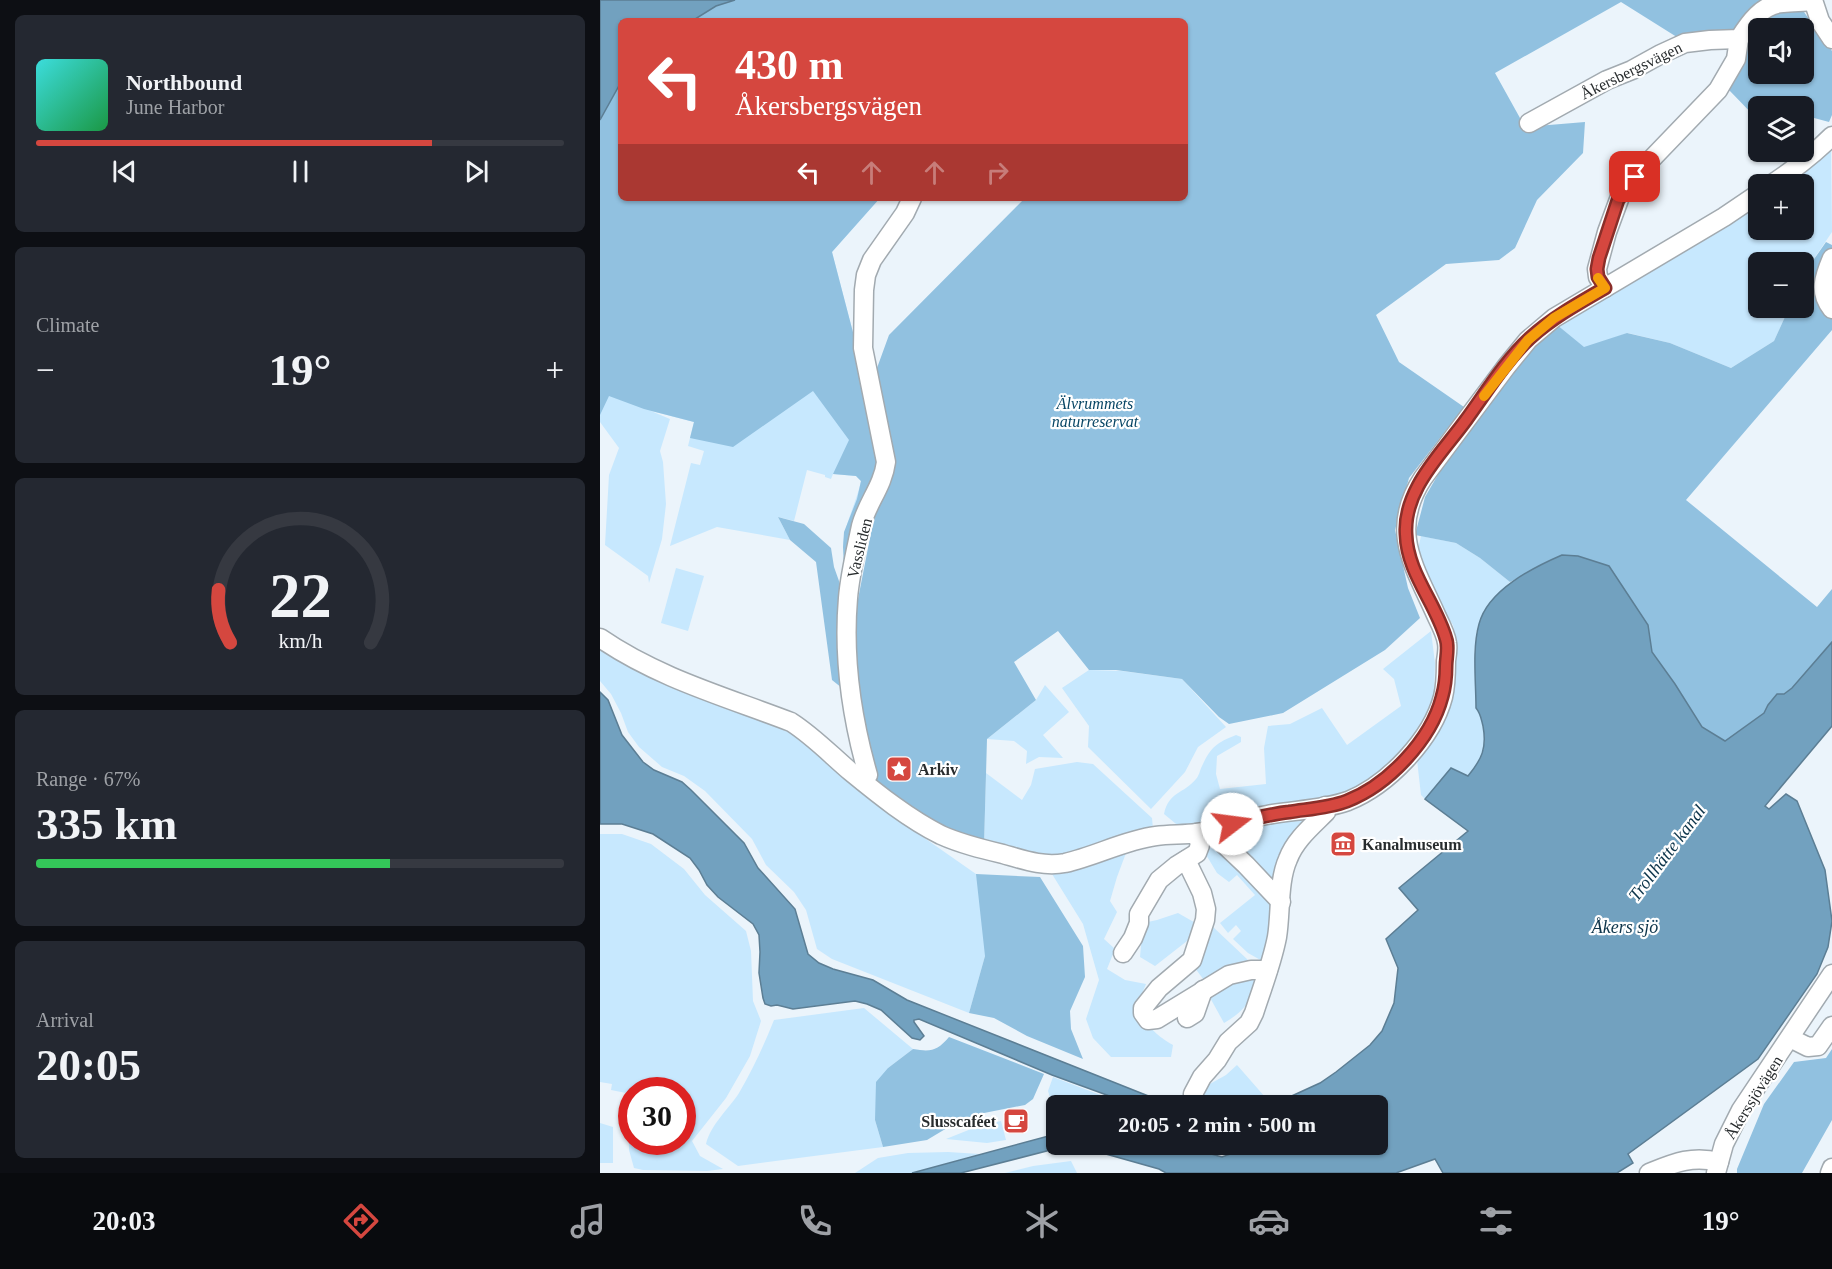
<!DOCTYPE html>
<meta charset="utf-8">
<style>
body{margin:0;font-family:Georgia,serif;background:#242831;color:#f1f3f6;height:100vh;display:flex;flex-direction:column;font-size:22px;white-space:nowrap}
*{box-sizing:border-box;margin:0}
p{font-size:20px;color:#9ea1a6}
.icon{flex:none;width:33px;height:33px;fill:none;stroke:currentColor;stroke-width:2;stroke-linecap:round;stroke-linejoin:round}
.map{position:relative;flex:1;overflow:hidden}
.panel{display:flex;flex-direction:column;gap:15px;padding:15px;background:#0d0f14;width:600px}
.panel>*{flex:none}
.hud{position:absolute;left:18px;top:18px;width:570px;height:183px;border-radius:9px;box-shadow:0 2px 4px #0004;background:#d5473f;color:#fff;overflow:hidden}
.fabs{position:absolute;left:1148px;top:18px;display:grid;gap:12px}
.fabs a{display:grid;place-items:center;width:66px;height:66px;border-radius:9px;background:#171b24;box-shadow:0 2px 4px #0004;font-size:30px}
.speed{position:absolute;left:18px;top:1077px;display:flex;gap:12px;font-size:30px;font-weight:700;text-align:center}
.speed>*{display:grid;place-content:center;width:78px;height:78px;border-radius:50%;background:#171b24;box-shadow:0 2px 4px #0004;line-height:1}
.speed .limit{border:9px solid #d22;background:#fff;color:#111}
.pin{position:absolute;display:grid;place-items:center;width:51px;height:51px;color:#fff;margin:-26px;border-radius:12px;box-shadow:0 3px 9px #0006}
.me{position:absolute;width:66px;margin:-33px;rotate:75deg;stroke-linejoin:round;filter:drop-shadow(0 0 4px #0008)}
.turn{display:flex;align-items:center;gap:21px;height:126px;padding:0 18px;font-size:27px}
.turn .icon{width:78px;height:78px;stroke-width:2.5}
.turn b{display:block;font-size:42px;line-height:51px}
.lanes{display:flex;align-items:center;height:57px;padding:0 18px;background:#0003;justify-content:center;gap:30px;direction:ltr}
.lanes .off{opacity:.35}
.big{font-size:45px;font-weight:600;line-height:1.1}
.panel .tile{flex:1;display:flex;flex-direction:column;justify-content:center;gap:9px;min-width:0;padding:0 21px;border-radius:9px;background:#242831}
.panel .dial{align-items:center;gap:0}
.dial svg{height:156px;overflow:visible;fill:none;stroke:#363941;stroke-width:7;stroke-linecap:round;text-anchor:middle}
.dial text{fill:#f1f3f6;stroke:none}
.song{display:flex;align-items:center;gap:18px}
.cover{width:72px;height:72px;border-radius:9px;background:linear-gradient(135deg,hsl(180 70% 55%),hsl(140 70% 35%))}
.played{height:6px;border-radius:3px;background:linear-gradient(90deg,#d5473f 75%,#363941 75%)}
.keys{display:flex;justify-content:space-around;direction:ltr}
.heat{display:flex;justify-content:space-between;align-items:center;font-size:33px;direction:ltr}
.charge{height:9px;border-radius:4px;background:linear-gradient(90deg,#34c759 67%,#363941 0)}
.trip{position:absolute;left:446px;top:1095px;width:342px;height:60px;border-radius:9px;background:#171b24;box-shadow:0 2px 4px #0004;font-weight:600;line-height:60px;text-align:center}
.tabs{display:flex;height:96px;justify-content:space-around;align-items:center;background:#090b0e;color:#9ea1a6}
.tabs .icon{width:42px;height:42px}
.tabs .active{color:#d5473f}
.tabs b{font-size:27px;color:#f1f3f6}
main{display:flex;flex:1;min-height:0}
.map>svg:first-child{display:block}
</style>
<main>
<section class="panel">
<div class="tile">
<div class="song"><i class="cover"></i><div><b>Northbound</b><p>June Harbor</p></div></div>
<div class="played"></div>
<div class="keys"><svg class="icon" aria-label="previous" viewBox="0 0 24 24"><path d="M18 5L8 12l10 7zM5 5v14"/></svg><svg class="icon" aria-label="pause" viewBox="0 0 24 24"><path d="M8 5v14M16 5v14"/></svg><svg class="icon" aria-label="next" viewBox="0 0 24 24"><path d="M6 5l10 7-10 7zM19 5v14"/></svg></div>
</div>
<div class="tile"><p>Climate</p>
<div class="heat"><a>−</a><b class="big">19°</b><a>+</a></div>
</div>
<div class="tile dial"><svg viewBox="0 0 100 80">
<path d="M14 69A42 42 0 1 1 86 69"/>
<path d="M14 69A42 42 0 0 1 8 42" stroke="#d5473f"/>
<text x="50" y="56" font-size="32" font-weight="700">22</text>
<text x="50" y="72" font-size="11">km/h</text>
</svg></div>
<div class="tile"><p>Range · 67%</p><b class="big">335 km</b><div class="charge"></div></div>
<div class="tile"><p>Arrival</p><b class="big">20:05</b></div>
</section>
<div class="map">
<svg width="1232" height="1173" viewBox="0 0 1232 1173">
<rect width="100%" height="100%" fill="#ebf4fb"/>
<g fill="#c7e8fe">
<path d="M0,126L21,198H280L232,252L255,340L281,467L243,547C244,524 256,504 261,481L256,476L233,474L231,479L225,477V475L207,470L194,521L178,517L190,540L117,527L70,546L91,463L100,465L104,451L88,446L94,422L51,411L70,419L60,451L63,462L66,504L62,539L49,583L48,576L5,545L9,475L19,448L0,422Z"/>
<polygon points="1231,146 1232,232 1203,275 1203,262 1158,262 1158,308 1189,308 1174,341 1131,368 1070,343 1028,333 984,348 956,324 1158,201 1158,230 1203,230 1203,184 1185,184 1206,172"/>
<path d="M821,536L856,543L880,558L910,582C899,594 884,607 879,623C871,645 876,684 876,708C881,713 881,719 883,726C887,748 882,759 868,776L851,768L825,799L821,795L817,760L842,720L855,681L857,644L853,625L830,588L817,554Z"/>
<polygon points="76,568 104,576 88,631 61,623"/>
<path d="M831,631L835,663L834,697L816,733L782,770L747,792L714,801L581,828L564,814C569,791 584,794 596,779C599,776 600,770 602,766C611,747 616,743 636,735L641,737V742L617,756L616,774L620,789L666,784L664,748L668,726L690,724L722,708L747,745L801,706L794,679L783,669Z"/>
<polygon points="0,646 20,659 81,691 194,734 303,823 376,874 391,905 385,956 369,1013 232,959 217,949 206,910 194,892 166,865 152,839 105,791 84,776 62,767 39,747 28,732 21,713 11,694 0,681"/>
<polygon points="489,670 522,671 582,679 626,727 598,747 585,772 551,809 488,747 489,726 462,688"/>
<polygon points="445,685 469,712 443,735 463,758 439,757 426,764 427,751 414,741 387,739 436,700"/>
<polygon points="477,762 493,764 552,818 553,829 447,859 384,845 386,773 422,800 431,785 435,769"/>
<polygon points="705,821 673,887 618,833 661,822"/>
<polygon points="0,834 22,834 51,844 84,869 105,895 146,931 151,951 153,1001 161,1021 150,1056 126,1098 92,1141 100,1156 123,1169 107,1171 43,1170 34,1168 29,1150 29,1128 31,1128 32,1142 82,1142 82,1090 32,1090 31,1094 11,1090 12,1084 0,1082"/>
<polygon points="612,846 673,903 664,962 648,953 633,939 641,931 636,925 628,933 620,923 655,895 637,875 629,882 617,873 605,853"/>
<path d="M526,853L517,877L510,901L517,912L504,939L515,949L507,969L525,980L546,984L538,1003C548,1026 551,1032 573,1045L571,1057H511L493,1038L486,1019L499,980L483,924L452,874L491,866Z"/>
<polygon points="578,913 599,925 587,941 555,966 540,957 543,923 557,920"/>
<polygon points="612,926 648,960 646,967 606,983 595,968"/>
<path d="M630,977H661C651,1000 646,1010 624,1023L608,994Z"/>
<path d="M264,1008L313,1049L288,1068L275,1120L283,1147L138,1166L106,1144C111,1124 128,1110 139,1093C153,1069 164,1045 174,1020Z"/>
<polygon points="637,1065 665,1097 654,1106 605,1105 601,1099 608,1085 626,1075"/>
<path d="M453,1077L503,1096L501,1103C481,1098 471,1095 451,1101L448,1091Z"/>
<polygon points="401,1121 406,1140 387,1143 346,1139 381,1125"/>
<polygon points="0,1123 13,1127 13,1163 0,1163"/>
<polygon points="348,1152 380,1154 312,1173 255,1173 278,1158 308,1153"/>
<polygon points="471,1161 477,1173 405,1173 433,1166"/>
</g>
<g fill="#91c1e0" fill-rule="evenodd">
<path d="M135,0H1204V12L1232,51V115L1229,122L1203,115V106H1158V120L1129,90L1127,57L1128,37L1080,39L1021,2L895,73L925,127L985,122L983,153L937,200L915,248L899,260L846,264L776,315L799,362L864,407L809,478L795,530L808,588L820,618L785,650L683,713L629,724L619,717L582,679L516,670H489L458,631L414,662L436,700L387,739L384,845L344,831L276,784L266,748L251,635L276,507L287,487L273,379L289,335L425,198H585V21H92L116,6ZM1158,28H1203V74H1158Z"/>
<polygon points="21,82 21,198 280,198 232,252 255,340 281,467 244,569 243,547 244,532 257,499 261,481 256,476 233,474 249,440 213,391 133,447 90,438 94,422 44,409 9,396 0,415 0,120"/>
<polygon points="1226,242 1232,245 1232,330 1086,500 1217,607 1232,589 1232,642 1192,688 1168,705 1164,713 1125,741 1102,727 1075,684 1052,652 1050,643 962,555 910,582 880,558 856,543 815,535 825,497 843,466 877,416 932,346 956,324 984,347 1027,333 1070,343 1131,368 1174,341 1189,308 1203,308 1203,275"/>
<polygon points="178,517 204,524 231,548 234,567 244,595 242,688 232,680 216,562 190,540"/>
<polygon points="376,874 440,877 483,946 485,977 470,1011 471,1029 483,1059 427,1036 394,1018 369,1013 385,956"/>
<path d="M349,1037L444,1074L433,1099L425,1105L379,1114L352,1125L327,1140L283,1147L275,1120L276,1082L288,1068L313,1049C331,1052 337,1051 349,1037Z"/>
<polygon points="1232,1049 1232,1120 1202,1173 1137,1173 1137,1169 1164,1104 1194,1062 1226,1058"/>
</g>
<g fill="#72a1bf" stroke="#5c7e94" stroke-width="1.5">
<polygon points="0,0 135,0 116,6 92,21 21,21 21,82 0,120"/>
<path d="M962,555L978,556L1009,566L1048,625L1052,652L1075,684L1102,727L1125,741L1164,713L1168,705L1177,694H1184L1192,688L1232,642V726L1165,806L1169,809L1186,794L1197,801L1225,870L1232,921L1228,947L1217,974L1158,1059L1028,1154L1033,1163L1017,1173H843L835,1159L796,1173H566L559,1169L474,1145H578L622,1157L636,1152L639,1146L636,1145L777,1144V1106L672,1105L720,1083L736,1072L770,1045L782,1031L794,1003L798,968L786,939L818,910L799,888L868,831L825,799L851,768L868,776C882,759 887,748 883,726C881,719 881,714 876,708C876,682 872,649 879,624C888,590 932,568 962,555Z"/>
<polygon points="0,692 8,700 22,735 43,762 54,770 82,782 91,790 144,843 158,868 195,909 208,954 219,963 233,969 273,980 307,1000 571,1105 534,1105 452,1075 319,1019 314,1020 314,1022 324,1036 320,1040 312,1038 281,1010 267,1004 255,1001 193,1009 177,1005 171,1006 165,1004 163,998 159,973 160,952 159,935 153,924 118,897 107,885 99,870 90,858 53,834 22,824 0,824"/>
<polygon points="456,1134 456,1144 470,1145 361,1173 312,1173"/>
</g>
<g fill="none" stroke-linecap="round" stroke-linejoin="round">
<g stroke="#a2aab0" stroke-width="21">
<g id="minor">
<polyline points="1213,0 1220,21 1232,39"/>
<path d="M929,123L1007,80L1032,70L1061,54L1085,43L1110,40L1139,39C1149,23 1162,4 1183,3C1193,2 1203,2 1213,1"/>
<path d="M1172,184C1193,170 1213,155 1232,136"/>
<path d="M1232,258C1224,277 1218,292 1232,309"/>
<polyline points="1005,288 998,277 997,269 1007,232 1021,194 1041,170 1118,90 1136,59 1139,39"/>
<path d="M0,638C58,678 126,697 191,722C213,736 231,755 251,772C279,795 309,819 341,835C361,844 382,849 403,854C424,860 443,867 465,863C496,856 525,840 556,836C570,834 584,835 597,833C621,829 644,819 667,815C694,810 723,810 748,801C788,785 832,739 843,697C846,685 846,673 846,661C847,655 848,648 847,643C846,635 841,625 837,617C815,567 788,531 823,478L906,367L928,340L954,318L1124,217L1158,194"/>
<path d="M263,781L268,775C252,719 243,656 248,598C250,574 256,550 261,526C267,503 283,486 286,462L263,348L264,290L266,275L272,260L305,213L312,198"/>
<polyline points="609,830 646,865 681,902"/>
<polyline points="586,860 602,893 606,909 605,920 592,960 559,988 543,1008 543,1013 548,1020 557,1019 629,975 651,970 668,970"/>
<polyline points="523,953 533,938 539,923 539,914 559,880 576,866 597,853 600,845 597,833"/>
<polyline points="587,1018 595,1013 603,990"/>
<polyline points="1190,1038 1208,1047 1218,1046 1232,1026"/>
<path d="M593,1094L602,1077L617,1060L628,1042L649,1023L654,1013C662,988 672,963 677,937C681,913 678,881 688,859C695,840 712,826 726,812L725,806"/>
<path d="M1049,1173C1074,1163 1092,1155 1119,1162"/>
<polyline points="1116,1173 1124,1144 1141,1110 1232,974"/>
<polyline points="1230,1173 1232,1168"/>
</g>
</g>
<use href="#minor" stroke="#fff" stroke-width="18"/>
</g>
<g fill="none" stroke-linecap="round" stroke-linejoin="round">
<g stroke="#8a2e29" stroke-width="15">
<path id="route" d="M632,824C651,819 670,814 689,812C708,809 729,808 747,801C788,785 831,740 842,697C845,687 846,676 846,666C846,658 849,647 846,639C836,603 807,573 806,534C805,518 810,501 818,486C830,463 850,442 866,420C885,394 906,360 930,338C952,318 979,303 1005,288L998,277L997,269L999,258L1018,200L1035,177"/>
</g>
<use href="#route" stroke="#d5473f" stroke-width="10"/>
<polyline stroke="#f59e0b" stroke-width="10" points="884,396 928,340 954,318 1005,288 998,278"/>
</g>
<defs>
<g id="sight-square" transform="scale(1.35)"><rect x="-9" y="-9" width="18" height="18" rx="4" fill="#d5473f" stroke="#fff"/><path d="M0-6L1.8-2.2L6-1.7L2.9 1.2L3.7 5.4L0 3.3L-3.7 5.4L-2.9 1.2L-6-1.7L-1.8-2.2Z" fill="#fff"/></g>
<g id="museum-square" transform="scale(1.35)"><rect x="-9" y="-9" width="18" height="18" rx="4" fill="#d5473f" stroke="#fff"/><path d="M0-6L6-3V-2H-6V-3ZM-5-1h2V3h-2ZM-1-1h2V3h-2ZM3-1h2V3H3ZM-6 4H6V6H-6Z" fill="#fff"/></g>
<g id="cafe-square" transform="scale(1.35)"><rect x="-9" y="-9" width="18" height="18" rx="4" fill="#d5473f" stroke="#fff"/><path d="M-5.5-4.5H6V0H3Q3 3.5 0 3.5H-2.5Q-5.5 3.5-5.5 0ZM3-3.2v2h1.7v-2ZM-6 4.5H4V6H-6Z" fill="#fff"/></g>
</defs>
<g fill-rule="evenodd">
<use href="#sight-square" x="299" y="769"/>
<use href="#museum-square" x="743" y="844"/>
<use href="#cafe-square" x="416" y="1121"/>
</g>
<g text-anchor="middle" stroke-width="4.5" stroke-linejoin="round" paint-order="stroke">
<g font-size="16" fill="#282c2e" stroke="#fff">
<text transform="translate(1031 70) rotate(-26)" y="6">Åkersbergsvägen</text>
<text transform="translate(259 548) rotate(-76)" y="6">Vassliden</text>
<text transform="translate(1153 1097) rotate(-58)" y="6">Åkerssjövägen</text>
</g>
<g font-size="16" font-style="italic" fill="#084665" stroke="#fff">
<text x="495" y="409">Älvrummets<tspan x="495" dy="18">naturreservat</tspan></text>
</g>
<g font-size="16" font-weight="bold" fill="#282c2e" stroke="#fff" text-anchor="start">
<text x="318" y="775">Arkiv</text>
<text x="762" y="850">Kanalmuseum</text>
<text x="396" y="1127" text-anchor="end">Slusscaféet</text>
</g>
<g font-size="18" font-style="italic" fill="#0d354b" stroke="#fff">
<text transform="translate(1067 853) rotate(-53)" y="6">Trollhätte kanal</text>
<text x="1025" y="933">Åkers sjö</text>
</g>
</g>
</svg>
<div class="fabs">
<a><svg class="icon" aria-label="sound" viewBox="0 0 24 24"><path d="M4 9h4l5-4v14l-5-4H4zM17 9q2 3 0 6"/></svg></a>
<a><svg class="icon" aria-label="layers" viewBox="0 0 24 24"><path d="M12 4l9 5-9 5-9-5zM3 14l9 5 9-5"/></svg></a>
<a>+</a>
<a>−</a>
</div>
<div class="speed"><div class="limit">30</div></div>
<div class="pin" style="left:1035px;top:177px;background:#d93025"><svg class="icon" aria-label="arrive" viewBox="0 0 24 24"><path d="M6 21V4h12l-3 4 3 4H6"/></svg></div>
<svg class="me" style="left:632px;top:824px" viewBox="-20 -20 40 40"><circle r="19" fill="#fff"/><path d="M0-13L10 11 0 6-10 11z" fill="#d5473f"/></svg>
<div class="trip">20:05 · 2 min · 500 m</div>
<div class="hud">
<div class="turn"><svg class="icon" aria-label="left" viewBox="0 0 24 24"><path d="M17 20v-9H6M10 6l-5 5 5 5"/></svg><div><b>430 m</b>Åkersbergsvägen</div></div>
<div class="lanes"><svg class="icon" aria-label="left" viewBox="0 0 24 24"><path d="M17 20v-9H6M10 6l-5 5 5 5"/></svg><svg class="icon off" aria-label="ahead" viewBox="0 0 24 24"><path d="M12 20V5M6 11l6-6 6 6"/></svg><svg class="icon off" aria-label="ahead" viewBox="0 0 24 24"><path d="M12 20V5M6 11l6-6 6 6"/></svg><svg class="icon off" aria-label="right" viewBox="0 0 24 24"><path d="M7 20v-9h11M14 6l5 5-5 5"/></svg></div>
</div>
</div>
</main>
<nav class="tabs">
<b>20:03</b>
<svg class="icon active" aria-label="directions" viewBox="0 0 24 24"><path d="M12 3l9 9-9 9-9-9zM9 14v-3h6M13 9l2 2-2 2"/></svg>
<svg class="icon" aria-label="music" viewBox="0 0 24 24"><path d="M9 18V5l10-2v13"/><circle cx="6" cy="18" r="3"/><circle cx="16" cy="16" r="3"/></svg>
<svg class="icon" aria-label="phone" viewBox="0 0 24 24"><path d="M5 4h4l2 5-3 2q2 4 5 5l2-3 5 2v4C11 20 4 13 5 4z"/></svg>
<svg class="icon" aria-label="climate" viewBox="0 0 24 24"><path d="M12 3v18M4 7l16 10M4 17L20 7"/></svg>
<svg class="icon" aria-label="car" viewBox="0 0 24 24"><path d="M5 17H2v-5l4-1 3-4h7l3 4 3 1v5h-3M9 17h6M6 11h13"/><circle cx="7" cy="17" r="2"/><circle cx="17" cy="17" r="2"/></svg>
<svg class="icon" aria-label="filters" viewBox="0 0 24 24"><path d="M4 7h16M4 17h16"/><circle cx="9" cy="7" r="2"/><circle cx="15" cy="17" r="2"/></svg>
<b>19°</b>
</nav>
